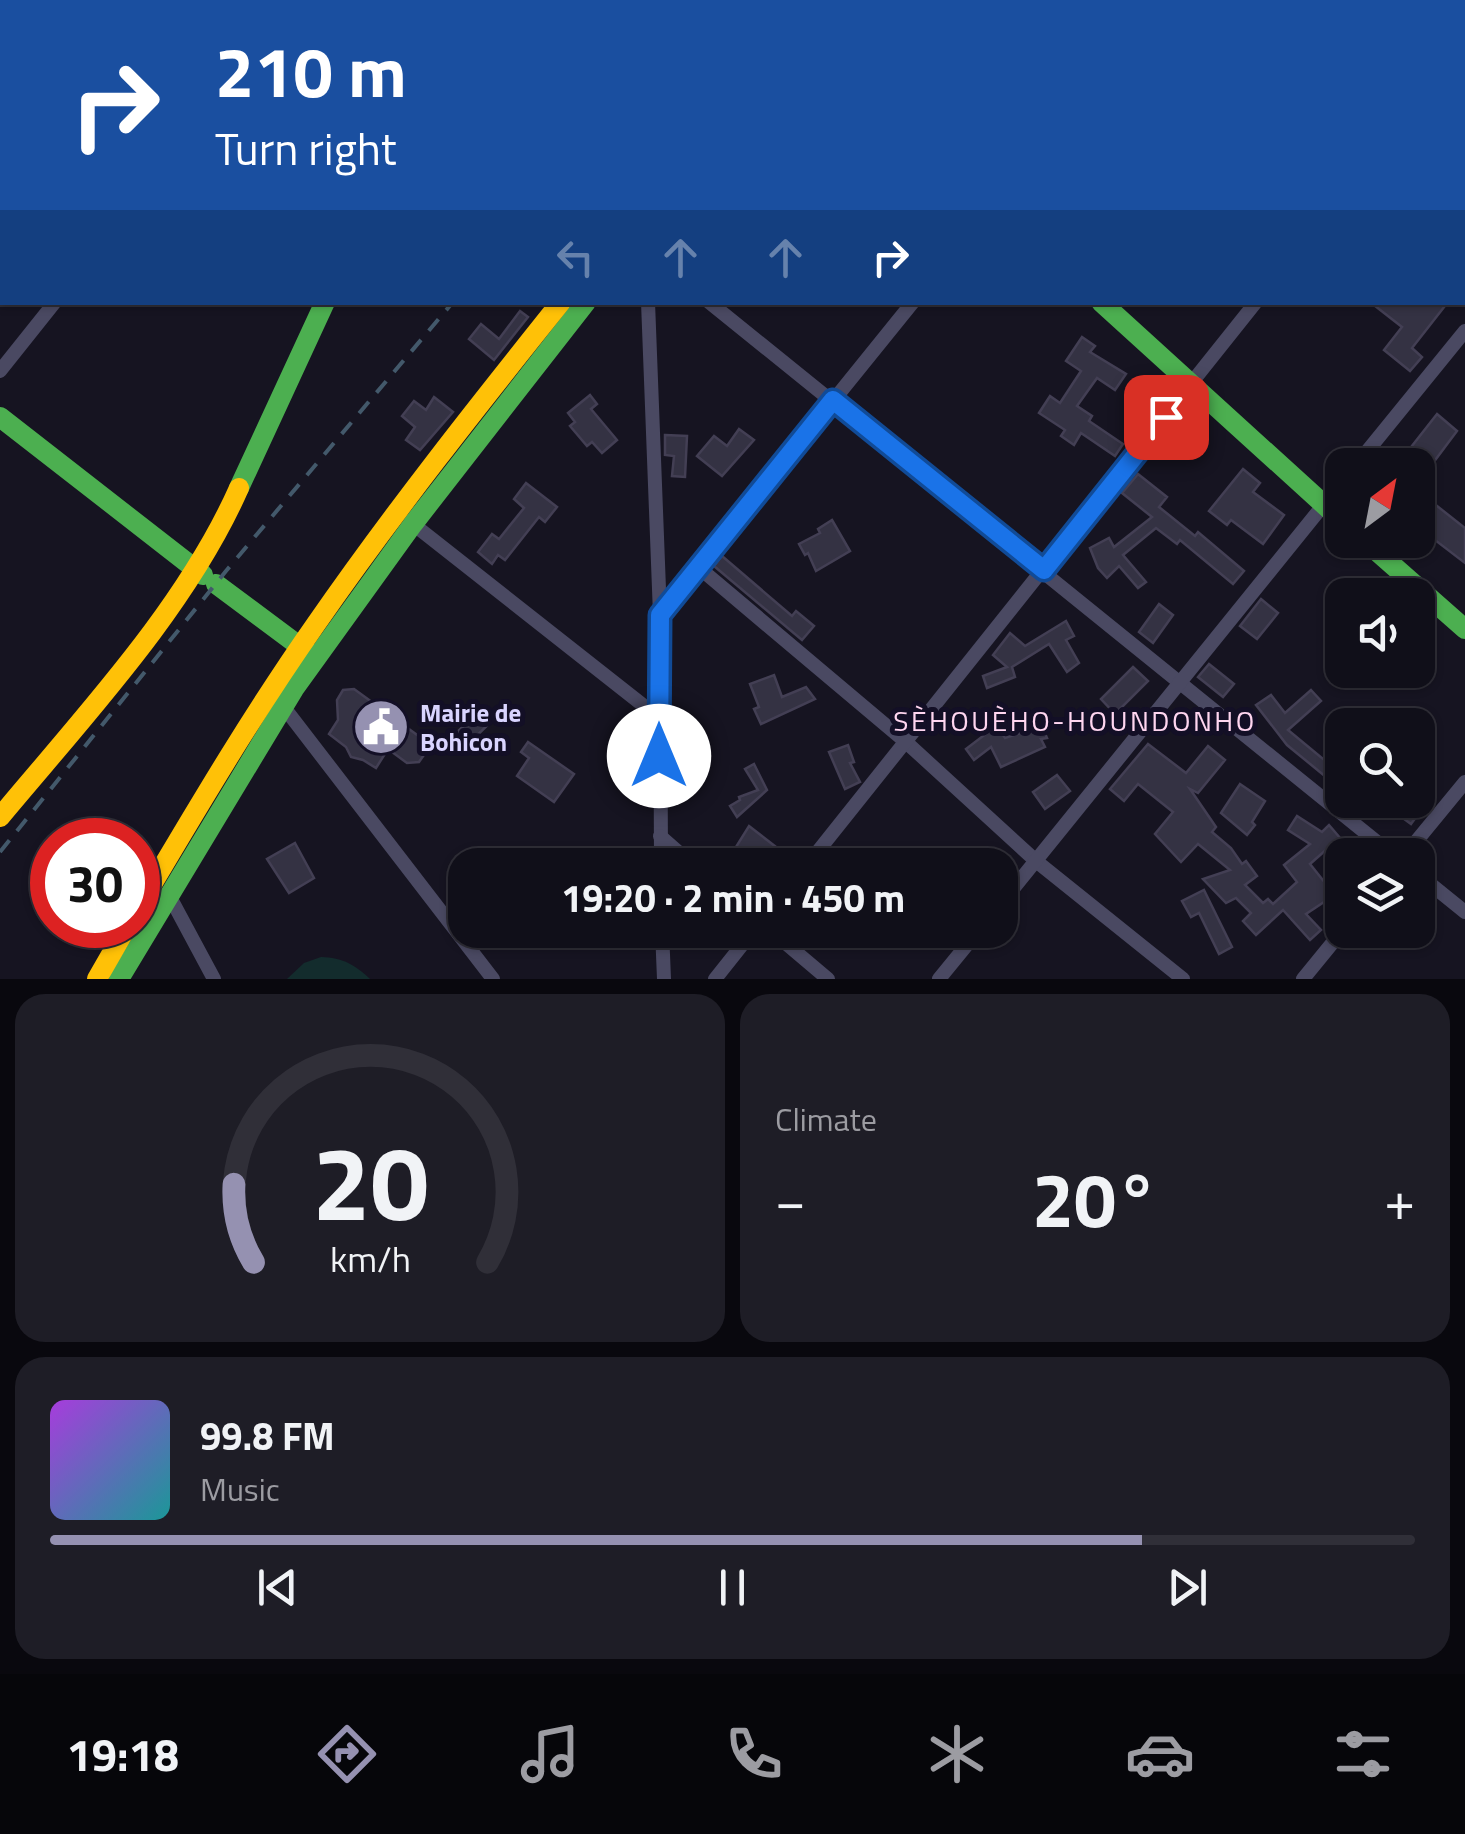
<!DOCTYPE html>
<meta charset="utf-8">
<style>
body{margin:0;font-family:"Titillium Web",sans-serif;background:#1e1d26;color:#f1f3f6;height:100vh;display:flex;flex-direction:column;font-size:38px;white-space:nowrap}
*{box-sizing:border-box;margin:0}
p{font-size:32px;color:#9c9ca2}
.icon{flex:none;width:55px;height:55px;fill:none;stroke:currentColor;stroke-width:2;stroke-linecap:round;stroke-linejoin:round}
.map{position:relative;height:979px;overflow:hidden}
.details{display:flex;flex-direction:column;gap:15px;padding:15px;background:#09080e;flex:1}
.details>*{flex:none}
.banner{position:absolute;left:0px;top:0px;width:1465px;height:305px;box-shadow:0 2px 8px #0004,0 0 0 2px #302f38;background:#1a4fa0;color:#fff;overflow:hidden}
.needle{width:65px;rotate:32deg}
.fabs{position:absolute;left:1325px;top:448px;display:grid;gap:20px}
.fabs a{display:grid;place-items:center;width:110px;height:110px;border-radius:20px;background:#100f19;box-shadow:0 2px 8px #0004,0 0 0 2px #302f38;font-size:50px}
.speed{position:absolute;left:30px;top:818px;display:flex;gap:20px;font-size:50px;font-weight:700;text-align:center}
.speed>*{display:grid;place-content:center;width:130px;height:130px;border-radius:50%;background:#100f19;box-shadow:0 2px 8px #0004,0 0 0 2px #302f38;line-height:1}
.speed .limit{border:15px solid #d22;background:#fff;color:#111}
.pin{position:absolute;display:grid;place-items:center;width:85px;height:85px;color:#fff;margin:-42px;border-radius:20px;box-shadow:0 5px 15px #0006}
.me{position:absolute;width:110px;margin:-55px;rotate:0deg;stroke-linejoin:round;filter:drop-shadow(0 0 8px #0008)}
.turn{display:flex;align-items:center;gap:35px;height:210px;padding:0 50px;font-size:45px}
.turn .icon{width:130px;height:130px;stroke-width:2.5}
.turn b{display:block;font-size:70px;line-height:85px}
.lanes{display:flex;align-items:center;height:95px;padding:0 50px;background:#0003;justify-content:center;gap:50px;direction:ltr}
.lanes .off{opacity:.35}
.big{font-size:75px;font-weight:700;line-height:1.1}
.details .card{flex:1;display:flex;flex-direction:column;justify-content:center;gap:15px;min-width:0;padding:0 35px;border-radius:30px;background:#1e1d26}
.details .dial{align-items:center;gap:0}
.dial svg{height:260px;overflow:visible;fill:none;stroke:#302f38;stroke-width:7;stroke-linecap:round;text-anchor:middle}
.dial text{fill:#f1f3f6;stroke:none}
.song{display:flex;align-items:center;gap:30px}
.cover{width:120px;height:120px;border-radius:15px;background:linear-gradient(135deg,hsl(280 70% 55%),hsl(180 70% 35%))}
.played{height:10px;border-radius:5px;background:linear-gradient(90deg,#9591b1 80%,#302f38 80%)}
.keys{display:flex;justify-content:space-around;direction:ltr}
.heat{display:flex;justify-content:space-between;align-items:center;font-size:55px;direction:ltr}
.details .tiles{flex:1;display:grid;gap:15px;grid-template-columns:1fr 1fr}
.card:last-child{grid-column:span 2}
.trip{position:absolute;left:448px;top:848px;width:570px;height:100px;border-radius:30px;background:#100f19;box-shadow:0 2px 8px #0004,0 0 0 2px #302f38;font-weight:700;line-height:100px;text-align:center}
.tab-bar{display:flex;height:160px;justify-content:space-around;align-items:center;background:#06060a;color:#9c9ca2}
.tab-bar .icon{width:70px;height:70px}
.tab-bar .on{color:#9591b1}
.tab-bar b{font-size:45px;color:#f1f3f6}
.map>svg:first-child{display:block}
</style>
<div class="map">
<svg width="1465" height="979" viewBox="0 0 1465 979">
<rect width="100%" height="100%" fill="#161421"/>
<path fill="#132c2d" d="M321,957C343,958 354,964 370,979H287L304,963Z"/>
<g fill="#343243" stroke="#433f54" stroke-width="2.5">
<polygon points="1370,302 1448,302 1412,348 1422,357 1410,371 1384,350 1402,327"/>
<polygon points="520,311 528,317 494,360 469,339 481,324 499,339"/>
<polygon points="1082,337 1095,346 1090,352 1126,374 1115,390 1097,378 1077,406 1092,416 1089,421 1123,444 1115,456 1081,433 1074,445 1061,436 1065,430 1039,413 1050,396 1060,403 1081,371 1066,361"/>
<polygon points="590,395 597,404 591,409 617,440 602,453 592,442 587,446 570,426 575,422 568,413"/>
<polygon points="434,397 453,412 420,450 406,440 415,427 402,416 414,401 426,410"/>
<polygon points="1437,414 1457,431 1418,483 1418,465 1397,465"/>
<polygon points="739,429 754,440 722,476 697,456 714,436 727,446"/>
<polygon points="665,435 687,436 685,477 672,476 674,456 665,455"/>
<polygon points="1243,469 1260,483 1253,492 1284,515 1263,544 1231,520 1227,525 1209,511"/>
<polygon points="1138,474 1167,497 1159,507 1195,536 1198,532 1244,571 1233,584 1180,540 1177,544 1156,528 1123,555 1146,582 1138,588 1119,566 1107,578 1098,568 1090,548 1109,538 1114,547 1152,517 1122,493"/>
<polygon points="526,483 557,507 545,522 539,517 505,560 498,555 492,564 478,552 492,534 499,539 524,508 514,499"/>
<polygon points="1418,491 1465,528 1465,563 1418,527"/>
<polygon points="832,520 850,551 816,571 808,553 805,555 799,544 820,533 818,529"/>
<polygon points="722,556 792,616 796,611 814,626 802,640 714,566"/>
<polygon points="1261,599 1278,613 1257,639 1240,626"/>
<polygon points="1159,604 1173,615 1153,643 1139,632"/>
<polygon points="1066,621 1074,636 1066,640 1079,663 1067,672 1049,644 1012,667 1015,677 987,688 983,676 1007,667 993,655 1010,633 1025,646"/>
<polygon points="1209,664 1234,684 1223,697 1198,677"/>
<polygon points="1133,667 1148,681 1115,714 1101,699"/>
<polygon points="774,675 782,697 806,687 815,699 761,724 754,709 759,707 750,684"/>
<polygon points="354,689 424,740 426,752 419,762 407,763 388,749 376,768 363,760 351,757 346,747 329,734 338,720 337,700 343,690"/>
<polygon points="1311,690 1321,701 1288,730 1334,768 1326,777 1287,745 1256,705 1271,695 1285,713"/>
<polygon points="483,707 494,719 462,750 451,738"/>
<polygon points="993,720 1005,738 1042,726 1047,738 1041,739 1045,747 1001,767 991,747 974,760 966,749 987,733 983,728"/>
<polygon points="528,742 574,774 554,802 517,776 529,758 521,752"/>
<polygon points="1148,744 1186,773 1208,746 1225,760 1198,793 1190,789 1216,827 1212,832 1231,848 1242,864 1246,861 1257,876 1245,885 1263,903 1268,899 1273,904 1297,882 1284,865 1310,844 1288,830 1297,816 1322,832 1329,825 1347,846 1351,841 1359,848 1355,855 1342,855 1342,863 1327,849 1310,864 1326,884 1342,873 1342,890 1306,914 1321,930 1310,940 1283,910 1256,935 1243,921 1251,913 1236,898 1226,903 1203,879 1230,870 1198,844 1181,862 1155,834 1173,812 1138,784 1124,801 1110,789"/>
<polygon points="848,745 854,762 850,763 860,782 845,789 829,752"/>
<polygon points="754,764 767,790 737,817 730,806 740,800 739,797 758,790 745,769"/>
<polygon points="1057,775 1070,791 1045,809 1033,792"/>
<polygon points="1240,784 1265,801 1252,822 1255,825 1247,835 1221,813"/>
<polygon points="1378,800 1410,800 1422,809 1411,824"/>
<polygon points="749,826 776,847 765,859 771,865 742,865 731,855"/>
<polygon points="295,843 314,878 289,893 267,859"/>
<polygon points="1204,890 1232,947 1219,954 1199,913 1191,917 1182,901"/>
</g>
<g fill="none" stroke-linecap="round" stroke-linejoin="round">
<g stroke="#4a4962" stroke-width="14">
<polyline points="339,0 343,2"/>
<polyline points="1063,0 1066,2"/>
<polyline points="1175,0 1178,2"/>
<polyline points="142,2 144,0"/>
<polyline points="296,2 298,0"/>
<polyline points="1158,2 1160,0"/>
<polyline points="0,29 2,31"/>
<polyline points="1462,44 1465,41"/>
<polyline points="0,194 2,190"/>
<polyline points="1462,238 1465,240"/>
<polyline points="648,302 660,615 661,865"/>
<polyline points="709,302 1393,855"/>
<polyline points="0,371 55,302"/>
<polyline points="1356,465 1465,331"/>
<polyline points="413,524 658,717"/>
<polyline points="697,566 907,743 1036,861 1183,979"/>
<polyline points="660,615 913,302"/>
<polyline points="283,706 493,979"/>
<polyline points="660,836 693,865"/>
<polyline points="1405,855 1465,782"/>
<polyline points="807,865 1256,302"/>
<polyline points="1418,874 1465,912"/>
<polyline points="170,897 214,979"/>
<polyline points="1000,905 1342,482"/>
<polyline points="662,930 664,979"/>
<polyline points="770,930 828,979"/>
<polyline points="715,979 754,930"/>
<polyline points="939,979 979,930"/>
<polyline points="1303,979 1343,930"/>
</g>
<g stroke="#4caf50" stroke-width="20">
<polyline points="1448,0 1451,2"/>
<polyline points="805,2 807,0"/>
<polyline points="831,2 833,0"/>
<polyline points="1462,12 1465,14"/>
<polyline points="1101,302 1342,521"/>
<polyline points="0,417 203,575"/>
<polyline points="239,488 325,302"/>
<polyline points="1364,540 1465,629"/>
<polyline points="216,584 310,654"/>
<polyline points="119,979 294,689 413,524 586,302"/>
</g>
<g stroke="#ffc107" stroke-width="20">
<polyline points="556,2 558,0"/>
<path d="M0,817C84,716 186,608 239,488"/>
<path d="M138,908C195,812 252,715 316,624C393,513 477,407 561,302"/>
<polyline points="97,979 128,925"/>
</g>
<g stroke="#43596b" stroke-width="4" stroke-dasharray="15 12" stroke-linecap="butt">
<polyline points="697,2 699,0"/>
<polyline points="0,852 226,571 453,302"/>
</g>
</g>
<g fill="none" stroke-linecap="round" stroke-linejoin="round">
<g stroke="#114b97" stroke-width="25">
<polyline id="route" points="659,756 660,615 833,400 1044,570 1166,417"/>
</g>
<use href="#route" stroke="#1a73e8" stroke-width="18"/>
</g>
<defs>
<g id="civic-disc" transform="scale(2.875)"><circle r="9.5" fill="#9591b1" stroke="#130f26"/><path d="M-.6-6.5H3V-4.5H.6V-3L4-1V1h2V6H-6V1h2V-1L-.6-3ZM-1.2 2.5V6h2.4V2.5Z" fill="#fff"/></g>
</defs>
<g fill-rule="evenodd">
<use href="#civic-disc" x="381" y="727"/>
</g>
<g text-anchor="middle" stroke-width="10" stroke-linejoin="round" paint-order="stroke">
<g font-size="25" font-weight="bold" fill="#d9d4ff" stroke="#130f26" text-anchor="start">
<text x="420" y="722">Mairie de<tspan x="420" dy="29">Bohicon</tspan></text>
</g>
<g font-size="28" letter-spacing="2.5" fill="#ffd6f0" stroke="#130f26">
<text x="1075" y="731">SÈHOUÈHO-HOUNDONHO</text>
</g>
</g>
</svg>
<div class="fabs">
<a><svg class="needle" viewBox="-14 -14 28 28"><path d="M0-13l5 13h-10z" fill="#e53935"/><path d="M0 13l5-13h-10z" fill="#9c9ca2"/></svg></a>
<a><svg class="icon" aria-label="sound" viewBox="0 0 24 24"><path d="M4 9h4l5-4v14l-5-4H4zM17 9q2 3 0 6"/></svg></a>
<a><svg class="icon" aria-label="search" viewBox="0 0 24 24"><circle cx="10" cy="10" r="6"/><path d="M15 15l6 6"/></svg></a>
<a><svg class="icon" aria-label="layers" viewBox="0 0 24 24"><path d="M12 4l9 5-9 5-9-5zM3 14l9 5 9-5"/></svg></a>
</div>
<div class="speed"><div class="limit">30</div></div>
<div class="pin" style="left:1166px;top:417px;background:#d93025"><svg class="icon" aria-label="arrive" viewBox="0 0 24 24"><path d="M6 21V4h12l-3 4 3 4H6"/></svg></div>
<svg class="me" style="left:659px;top:756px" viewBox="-20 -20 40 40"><circle r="19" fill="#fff"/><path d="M0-13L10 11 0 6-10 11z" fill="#1a73e8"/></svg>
<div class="trip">19:20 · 2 min · 450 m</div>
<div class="banner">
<div class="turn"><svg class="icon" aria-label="right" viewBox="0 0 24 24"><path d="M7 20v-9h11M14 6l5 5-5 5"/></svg><div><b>210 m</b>Turn right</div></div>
<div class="lanes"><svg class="icon off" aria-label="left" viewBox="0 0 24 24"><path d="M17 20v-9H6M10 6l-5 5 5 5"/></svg><svg class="icon off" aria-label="ahead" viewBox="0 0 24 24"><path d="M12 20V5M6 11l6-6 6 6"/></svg><svg class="icon off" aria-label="ahead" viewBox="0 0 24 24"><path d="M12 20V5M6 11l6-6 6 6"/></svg><svg class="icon" aria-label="right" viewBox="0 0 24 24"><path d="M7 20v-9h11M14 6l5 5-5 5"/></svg></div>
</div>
</div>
<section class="details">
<div class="tiles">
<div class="card dial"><svg viewBox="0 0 100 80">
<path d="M14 69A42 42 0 1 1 86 69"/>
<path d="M14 69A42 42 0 0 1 8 45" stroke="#9591b1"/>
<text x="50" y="56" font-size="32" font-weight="700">20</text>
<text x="50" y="72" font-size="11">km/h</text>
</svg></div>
<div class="card"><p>Climate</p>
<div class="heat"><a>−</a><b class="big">20°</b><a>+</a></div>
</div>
<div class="card">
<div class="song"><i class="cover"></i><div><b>99.8 FM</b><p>Music</p></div></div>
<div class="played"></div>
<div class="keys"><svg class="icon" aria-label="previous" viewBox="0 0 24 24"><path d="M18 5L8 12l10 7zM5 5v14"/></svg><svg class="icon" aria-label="pause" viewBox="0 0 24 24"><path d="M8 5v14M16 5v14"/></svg><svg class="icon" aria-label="next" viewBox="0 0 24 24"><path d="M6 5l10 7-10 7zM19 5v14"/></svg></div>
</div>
</div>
</section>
<nav class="tab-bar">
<b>19:18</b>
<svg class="icon on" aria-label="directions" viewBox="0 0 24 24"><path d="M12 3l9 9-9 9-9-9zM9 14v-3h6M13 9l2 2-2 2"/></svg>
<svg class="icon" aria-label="music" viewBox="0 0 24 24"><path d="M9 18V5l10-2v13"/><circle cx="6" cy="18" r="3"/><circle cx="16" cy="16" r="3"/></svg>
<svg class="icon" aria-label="phone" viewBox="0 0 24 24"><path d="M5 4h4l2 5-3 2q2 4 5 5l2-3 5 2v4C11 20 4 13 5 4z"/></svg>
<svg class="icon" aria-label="climate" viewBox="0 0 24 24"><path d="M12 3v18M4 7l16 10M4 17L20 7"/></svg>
<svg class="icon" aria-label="car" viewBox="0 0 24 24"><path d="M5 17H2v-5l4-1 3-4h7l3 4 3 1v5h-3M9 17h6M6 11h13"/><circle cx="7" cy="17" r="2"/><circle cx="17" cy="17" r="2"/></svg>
<svg class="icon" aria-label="filters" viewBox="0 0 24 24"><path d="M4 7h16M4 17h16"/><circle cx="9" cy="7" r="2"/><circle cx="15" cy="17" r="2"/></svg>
</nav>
